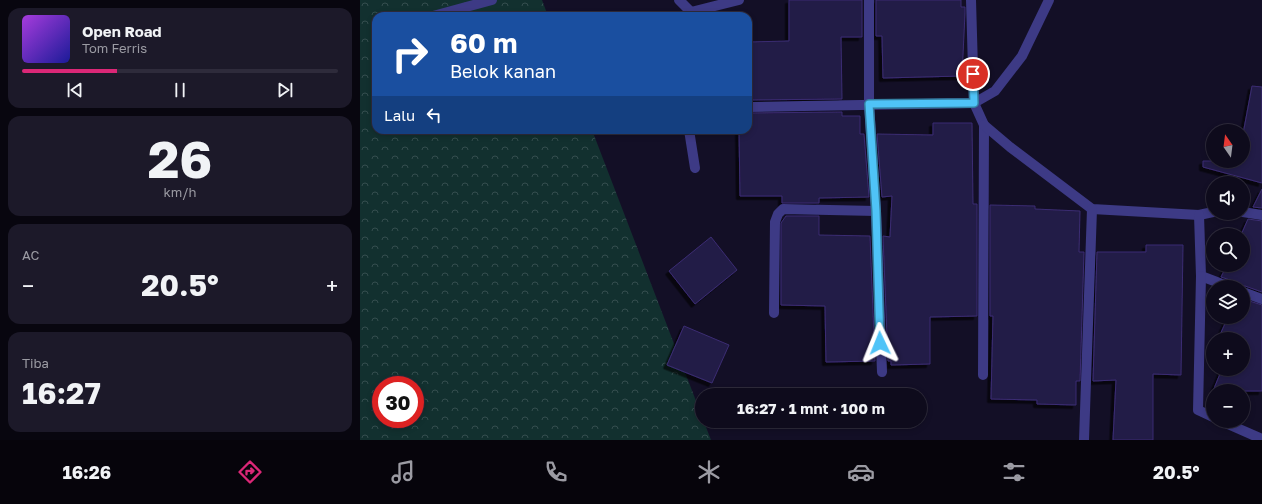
<!DOCTYPE html>
<html lang="id">
<meta charset="utf-8">
<style>
body{margin:0;font-family:"Golos Text",sans-serif;background:#1c1929;color:#f1f3f6;height:100vh;display:flex;flex-direction:column;font-size:15px;white-space:nowrap}
*{box-sizing:border-box;margin:0}
p{font-size:13px;color:#9b9ba3}
.icon{flex:none;width:22px;height:22px;fill:none;stroke:currentColor;stroke-width:2;stroke-linecap:round;stroke-linejoin:round}
.map{position:relative;flex:1;overflow:hidden}
.sheet{display:flex;flex-direction:column;gap:8px;padding:8px;background:#08060f;width:360px}
.sheet>*{flex:none}
.hud{position:absolute;left:12px;top:12px;width:380px;height:122px;border-radius:12px;box-shadow:0 2px 6px #0003,0 0 0 1px #2e2b3b;background:#1a4fa0;color:#fff;overflow:hidden}
.needle{width:26px;rotate:346deg}
.controls{position:absolute;left:846px;top:124px;display:grid;gap:8px}
.controls a{display:grid;place-items:center;width:44px;height:44px;border-radius:50%;background:#0e0b1c;box-shadow:0 2px 6px #0003,0 0 0 1px #2e2b3b;font-size:20px}
.speed{position:absolute;left:12px;top:376px;display:flex;gap:8px;font-size:20px;font-weight:700;text-align:center}
.speed>*{display:grid;place-content:center;width:52px;height:52px;border-radius:50%;background:#0e0b1c;box-shadow:0 2px 6px #0003,0 0 0 1px #2e2b3b;line-height:1}
.speed .limit{border:6px solid #d22;background:#fff;color:#111}
.pin{position:absolute;display:grid;place-items:center;width:34px;height:34px;color:#fff;margin:-17px;border:2px solid #fff;border-radius:50%;box-shadow:0 1px 4px #0007}
.me{position:absolute;width:44px;margin:-22px;rotate:358deg;stroke-linejoin:round;filter:drop-shadow(0 0 3px #0008)}
.turn{display:flex;align-items:center;gap:14px;height:84px;padding:0 12px;font-size:18px}
.turn .icon{width:52px;height:52px;stroke-width:2.5}
.turn b{display:block;font-size:28px;line-height:34px}
.then{display:flex;align-items:center;height:38px;padding:0 12px;background:#0003;gap:8px;font-size:15px}
.big{font-size:30px;font-weight:700;line-height:1.1}
.sheet .tile{flex:1;display:flex;flex-direction:column;justify-content:center;gap:6px;min-width:0;padding:0 14px;border-radius:12px;background:#1c1929}
.sheet .dial{align-items:center;gap:0}
.dial b{font-size:52px;line-height:1}
.song{display:flex;align-items:center;gap:12px}
.cover{width:48px;height:48px;border-radius:6px;background:linear-gradient(135deg,hsl(280 70% 55%),hsl(240 70% 35%))}
.played{height:4px;border-radius:2px;background:linear-gradient(90deg,#db2777 30%,#2e2b3b 30%)}
.keys{display:flex;justify-content:space-around;direction:ltr}
.heat{display:flex;justify-content:space-between;align-items:center;font-size:22px;direction:ltr}
.trip{position:absolute;left:335px;top:388px;width:232px;height:40px;border-radius:20px;background:#0e0b1c;box-shadow:0 2px 6px #0003,0 0 0 1px #2e2b3b;font-weight:700;line-height:40px;text-align:center}
.tabs{display:flex;height:64px;justify-content:space-around;align-items:center;background:#06040b;color:#9b9ba3}
.tabs .icon{width:28px;height:28px}
.tabs .active{color:#db2777}
.tabs b{font-size:18px;color:#f1f3f6}
main{display:flex;flex:1;min-height:0}
.map>svg:first-child{display:block}
</style>
<main>
<section class="sheet">
<div class="tile">
<div class="song"><i class="cover"></i><div><b>Open Road</b><p>Tom Ferris</p></div></div>
<div class="played"></div>
<div class="keys"><svg class="icon" aria-label="previous" viewBox="0 0 24 24"><path d="M18 5L8 12l10 7zM5 5v14"/></svg><svg class="icon" aria-label="pause" viewBox="0 0 24 24"><path d="M8 5v14M16 5v14"/></svg><svg class="icon" aria-label="next" viewBox="0 0 24 24"><path d="M6 5l10 7-10 7zM19 5v14"/></svg></div>
</div>
<div class="tile dial"><b>26</b><p>km/h</p></div>
<div class="tile"><p>AC</p>
<div class="heat"><a>−</a><b class="big">20.5°</b><a>+</a></div>
</div>
<div class="tile"><p>Tiba</p><b class="big">16:27</b></div>
</section>
<div class="map">
<svg width="902" height="440" viewBox="0 0 902 440">
<defs>
<pattern id="forest-crowns" width="20" height="18" patternUnits="userSpaceOnUse"><rect width="20" height="18" fill="#12302f"/><path d="M2 6a3 3 0 1 1 6 0M12 15a3 3 0 1 1 6 0" fill="none" stroke="#344d4e"/></pattern>
<filter id="shadow"><feDropShadow dx="-3.5" dy="3.5" stdDeviation="0" flood-color="#0009"/></filter>
</defs>
<rect width="100%" height="100%" fill="#130f26"/>
<path fill="url(#forest-crowns)" fill-rule="evenodd" d="M0,0H182L188,16H16V130H232L351,440H0ZM21,385H55V419H21Z"/>
<g fill="#241b47" stroke="#3b2d73" filter="url(#shadow)">
<polygon points="429,0 502,0 502,37 481,37 482,99 388,100 388,42 429,41"/>
<polygon points="516,0 601,0 601,7 605,7 605,13 602,76 523,78 522,36 516,36"/>
<polygon points="892,86 902,87 902,183 843,167 843,161 883,161 883,134"/>
<polygon points="482,112 482,116 500,116 500,134 504,134 509,197 459,198 459,203 422,203 422,196 380,196 379,130 388,130 388,113"/>
<polygon points="573,123 612,123 613,204 617,204 617,316 570,317 570,364 531,365 531,361 528,361 523,236 530,237 532,196 522,197 517,134 573,135"/>
<polygon points="902,189 902,208 893,207"/>
<polygon points="630,205 675,206 675,209 720,211 719,252 724,252 720,381 716,381 716,405 677,404 677,400 631,399 633,316 630,316"/>
<polygon points="426,216 459,216 459,235 510,236 515,361 466,362 465,306 421,305 421,223"/>
<polygon points="888,219 902,221 902,292 885,286 876,287 873,281 861,277 867,265 883,265 883,235 881,235"/>
<polygon points="351,237 377,270 335,304 309,271"/>
<polygon points="786,245 823,245 821,375 793,374 793,440 753,440 756,380 733,381 737,252 786,252"/>
<polygon points="883,299 902,305 902,391 853,391 862,369 883,369 883,339 863,339 859,337 868,317 883,317"/>
<polygon points="324,326 369,345 352,383 307,365"/>
</g>
<g fill="none" stroke-linecap="round" stroke-linejoin="round">
<g stroke="#3d3a85" stroke-width="10">
<polyline points="319,0 331,12"/>
<polyline points="509,0 509,104 516,211 522,372"/>
<polyline points="611,0 614,103 624,125 623,375"/>
<polyline points="331,12 379,0"/>
<polyline points="73,16 132,0"/>
<polyline points="388,107 614,103 635,91 662,56 689,0"/>
<polyline points="624,125 650,147 732,209 839,215 853,212"/>
<polyline points="329,130 335,168"/>
<polyline points="883,212 902,215"/>
<polyline points="839,215 841,276 870,287"/>
<polyline points="841,276 838,410 853,417"/>
<polyline points="883,292 902,299"/>
<polyline points="414,313 415,222 418,214 423,209 516,211"/>
<polyline points="861,421 902,439"/>
<polyline points="724,440 732,209"/>
</g>
</g>
<g fill="none" stroke-linecap="round" stroke-linejoin="round">
<g stroke="#337fa1" stroke-width="10">
<polyline id="route" points="520,343 516,211 509,104 614,103 613,74"/>
</g>
<use href="#route" stroke="#4fc3f7" stroke-width="7"/>
</g>
</svg>
<div class="controls">
<a><svg class="needle" viewBox="-14 -14 28 28"><path d="M0-13l5 13h-10z" fill="#e53935"/><path d="M0 13l5-13h-10z" fill="#9b9ba3"/></svg></a>
<a><svg class="icon" aria-label="sound" viewBox="0 0 24 24"><path d="M4 9h4l5-4v14l-5-4H4zM17 9q2 3 0 6"/></svg></a>
<a><svg class="icon" aria-label="search" viewBox="0 0 24 24"><circle cx="10" cy="10" r="6"/><path d="M15 15l6 6"/></svg></a>
<a><svg class="icon" aria-label="layers" viewBox="0 0 24 24"><path d="M12 4l9 5-9 5-9-5zM3 14l9 5 9-5"/></svg></a>
<a>+</a>
<a>−</a>
</div>
<div class="speed"><div class="limit">30</div></div>
<div class="pin" style="left:613px;top:74px;background:#d93025"><svg class="icon" aria-label="arrive" viewBox="0 0 24 24"><path d="M6 21V4h12l-3 4 3 4H6"/></svg></div>
<svg class="me" style="left:520px;top:343px" viewBox="-20 -20 40 40"><path d="M0-17L14 15 0 8-14 15z" fill="#4fc3f7" stroke="#fff" stroke-width="4"/></svg>
<div class="trip">16:27 · 1 mnt · 100 m</div>
<div class="hud">
<div class="turn"><svg class="icon" aria-label="right" viewBox="0 0 24 24"><path d="M7 20v-9h11M14 6l5 5-5 5"/></svg><div><b>60 m</b>Belok kanan</div></div>
<div class="then">Lalu<svg class="icon" aria-label="left" viewBox="0 0 24 24"><path d="M17 20v-9H6M10 6l-5 5 5 5"/></svg></div>
</div>
</div>
</main>
<nav class="tabs">
<b>16:26</b>
<svg class="icon active" aria-label="directions" viewBox="0 0 24 24"><path d="M12 3l9 9-9 9-9-9zM9 14v-3h6M13 9l2 2-2 2"/></svg>
<svg class="icon" aria-label="music" viewBox="0 0 24 24"><path d="M9 18V5l10-2v13"/><circle cx="6" cy="18" r="3"/><circle cx="16" cy="16" r="3"/></svg>
<svg class="icon" aria-label="phone" viewBox="0 0 24 24"><path d="M5 4h4l2 5-3 2q2 4 5 5l2-3 5 2v4C11 20 4 13 5 4z"/></svg>
<svg class="icon" aria-label="climate" viewBox="0 0 24 24"><path d="M12 3v18M4 7l16 10M4 17L20 7"/></svg>
<svg class="icon" aria-label="car" viewBox="0 0 24 24"><path d="M5 17H2v-5l4-1 3-4h7l3 4 3 1v5h-3M9 17h6M6 11h13"/><circle cx="7" cy="17" r="2"/><circle cx="17" cy="17" r="2"/></svg>
<svg class="icon" aria-label="filters" viewBox="0 0 24 24"><path d="M4 7h16M4 17h16"/><circle cx="9" cy="7" r="2"/><circle cx="15" cy="17" r="2"/></svg>
<b>20.5°</b>
</nav>
